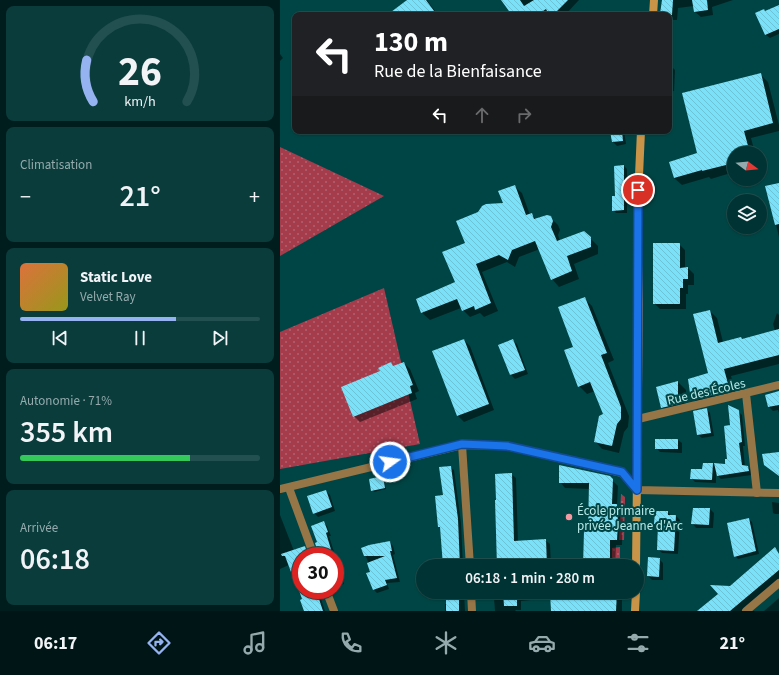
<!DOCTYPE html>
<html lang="fr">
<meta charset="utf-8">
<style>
body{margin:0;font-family:"Source Sans 3",sans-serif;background:#0a3c3c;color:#f1f3f6;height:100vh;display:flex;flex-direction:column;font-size:15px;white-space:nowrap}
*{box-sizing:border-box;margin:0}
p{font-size:13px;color:#95aaac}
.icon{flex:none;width:22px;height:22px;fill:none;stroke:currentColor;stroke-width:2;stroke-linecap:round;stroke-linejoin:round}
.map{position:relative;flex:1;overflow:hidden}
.drawer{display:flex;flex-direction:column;gap:6px;padding:6px;background:#001d1d;width:280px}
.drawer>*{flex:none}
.top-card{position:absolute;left:12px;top:12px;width:380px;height:122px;border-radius:8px;box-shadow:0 1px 3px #0004,0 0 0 1px #224f4f;background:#202124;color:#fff;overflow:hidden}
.needle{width:26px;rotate:106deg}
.buttons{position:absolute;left:447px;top:146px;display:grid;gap:8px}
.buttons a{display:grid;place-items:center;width:40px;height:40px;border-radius:50%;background:#003434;box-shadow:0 1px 3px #0004,0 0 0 1px #224f4f;font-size:20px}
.speed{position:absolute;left:12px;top:547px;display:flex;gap:8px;font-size:20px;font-weight:700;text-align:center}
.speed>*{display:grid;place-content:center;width:52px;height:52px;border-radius:50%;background:#003434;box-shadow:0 1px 3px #0004,0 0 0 1px #224f4f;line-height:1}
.speed .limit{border:6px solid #d22;background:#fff;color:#111}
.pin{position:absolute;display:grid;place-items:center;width:34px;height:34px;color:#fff;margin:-17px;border:2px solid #fff;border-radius:50%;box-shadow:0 1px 4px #0007}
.me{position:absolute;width:44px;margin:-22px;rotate:76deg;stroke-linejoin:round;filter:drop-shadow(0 0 3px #0008)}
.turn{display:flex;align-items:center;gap:14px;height:84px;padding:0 16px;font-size:18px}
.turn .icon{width:52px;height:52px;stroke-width:2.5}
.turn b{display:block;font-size:28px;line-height:34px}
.lanes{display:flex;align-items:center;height:38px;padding:0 16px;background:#0003;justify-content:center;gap:20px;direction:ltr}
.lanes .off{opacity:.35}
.big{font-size:30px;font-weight:600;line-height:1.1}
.drawer .card{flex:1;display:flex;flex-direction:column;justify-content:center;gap:6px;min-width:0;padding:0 14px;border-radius:8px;background:#0a3c3c}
.drawer .dial{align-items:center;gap:0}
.dial svg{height:104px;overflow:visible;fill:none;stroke:#224f4f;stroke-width:7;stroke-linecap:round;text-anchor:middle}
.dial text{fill:#f1f3f6;stroke:none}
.song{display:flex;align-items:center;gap:12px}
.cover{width:48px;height:48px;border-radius:6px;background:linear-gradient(135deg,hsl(20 70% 55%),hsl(60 70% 35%))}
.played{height:4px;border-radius:2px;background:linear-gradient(90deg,#95b2f1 65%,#224f4f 65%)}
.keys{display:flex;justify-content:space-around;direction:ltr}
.heat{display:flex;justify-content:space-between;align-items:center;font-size:22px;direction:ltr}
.charge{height:6px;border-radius:3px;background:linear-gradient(90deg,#34c759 71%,#224f4f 0)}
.trip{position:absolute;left:136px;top:559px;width:228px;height:40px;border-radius:20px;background:#003434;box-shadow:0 1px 3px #0004,0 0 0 1px #224f4f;font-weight:600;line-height:40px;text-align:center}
.tabs{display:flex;height:64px;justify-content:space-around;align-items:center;background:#001515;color:#95aaac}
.tabs .icon{width:28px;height:28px}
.tabs .current{color:#95b2f1}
.tabs b{font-size:18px;color:#f1f3f6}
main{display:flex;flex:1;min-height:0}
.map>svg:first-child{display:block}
</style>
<main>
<section class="drawer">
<div class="card dial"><svg viewBox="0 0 100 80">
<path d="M14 69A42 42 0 1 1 86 69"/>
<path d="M14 69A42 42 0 0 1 9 37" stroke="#95b2f1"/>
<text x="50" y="56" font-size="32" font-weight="700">26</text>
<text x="50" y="72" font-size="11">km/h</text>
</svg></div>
<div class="card"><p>Climatisation</p>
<div class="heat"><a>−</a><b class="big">21°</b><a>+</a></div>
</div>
<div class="card">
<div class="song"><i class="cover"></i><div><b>Static Love</b><p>Velvet Ray</p></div></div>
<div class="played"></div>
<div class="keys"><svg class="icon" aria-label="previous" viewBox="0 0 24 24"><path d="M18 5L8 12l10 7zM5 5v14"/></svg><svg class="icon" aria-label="pause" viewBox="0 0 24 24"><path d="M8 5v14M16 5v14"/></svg><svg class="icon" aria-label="next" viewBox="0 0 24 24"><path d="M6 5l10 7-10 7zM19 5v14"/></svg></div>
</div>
<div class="card"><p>Autonomie · 71%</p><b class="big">355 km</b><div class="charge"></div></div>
<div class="card"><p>Arrivée</p><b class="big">06:18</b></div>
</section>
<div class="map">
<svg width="499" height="611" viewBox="0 0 499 611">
<defs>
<pattern id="grass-dots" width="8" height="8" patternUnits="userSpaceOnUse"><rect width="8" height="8" fill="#a53c4c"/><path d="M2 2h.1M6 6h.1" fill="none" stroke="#b3626e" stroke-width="1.8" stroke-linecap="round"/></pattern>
<pattern id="building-back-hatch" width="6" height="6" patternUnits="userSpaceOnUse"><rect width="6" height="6" fill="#7ae1f9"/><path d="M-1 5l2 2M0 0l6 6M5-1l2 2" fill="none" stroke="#6dc2d5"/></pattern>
</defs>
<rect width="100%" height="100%" fill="#004545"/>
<g fill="url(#grass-dots)">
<polygon points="0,147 104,196 0,256"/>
<polygon points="104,288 140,444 0,469 0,332"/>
<polygon points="341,494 345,497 344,540 339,540"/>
<polygon points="340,547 340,566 332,566 332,548"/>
</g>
<g fill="#0007">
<polygon points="129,0 147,0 158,15 109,15"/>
<polygon points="226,0 299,0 285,15 232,15"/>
<polygon points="383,0 453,0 432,7 433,15 421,17 415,12 414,6 398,8 397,20 389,20 389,15 383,15 381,14"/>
<polygon points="499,6 499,34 490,38 486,35 485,12"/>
<polygon points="342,13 344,15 337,15"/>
<polygon points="0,54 3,58 0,61"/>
<polygon points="389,66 391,66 395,70 394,91 389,92"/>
<polygon points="480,74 488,82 499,125 499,131 471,138 475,153 454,153 454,172 431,179 429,177 402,185 394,178 419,154"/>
<polygon points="331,131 344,131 346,144 337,146 333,142"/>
<polygon points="344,166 347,169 347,213 336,213 333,210"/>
<polygon points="499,184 499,237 487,187"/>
<polygon points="234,186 242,193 250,215 251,214 256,219 270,217 278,225 280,230 278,235 280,241 304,232 318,246 318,254 294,264 299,279 279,287 272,279 260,249 239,257 235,267 227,262 202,272 218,311 204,317 200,313 190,317 181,308 150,320 142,313 176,283 186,244 224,204"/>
<polygon points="399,244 405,250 405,268 408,268 414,274 414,285 408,285 408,294 406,294 406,309 380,309 374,303"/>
<polygon points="304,298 312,306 334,360 328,363 349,416 348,427 344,432 339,453 322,449 315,441 324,415 315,391 307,394 299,386 294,347"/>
<polygon points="430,311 437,318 443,342 463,340 495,331 493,324 497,313 499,315 499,364 451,376 457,399 420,407 412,400 409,379 429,374"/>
<polygon points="184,340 190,346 214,410 184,422 178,416 153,352"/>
<polygon points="233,341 237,344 248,374 235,379 231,375 219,345"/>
<polygon points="124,363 130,369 139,391 135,393 137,399 80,422 74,416 101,372 111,364 114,367"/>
<polygon points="398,382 406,390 406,411 390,415 382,407"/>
<polygon points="499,392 499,413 498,410 493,411 489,407"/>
<polygon points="427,409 430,413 434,436 422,438 418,435"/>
<polygon points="458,411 462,415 465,446 463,446 465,467 468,467 472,471 472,475 441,479 436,474 436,483 415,482 411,478 433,464 436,468 447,465 451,426"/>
<polygon points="398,440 402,443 402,453 380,452 376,448"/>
<polygon points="170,467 174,470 181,523 183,566 163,566 161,529 159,527 164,495"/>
<polygon points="231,474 236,478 238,542 265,540 270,544 271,566 204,566 204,564 218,564"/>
<polygon points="102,477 104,479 106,489 94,492 92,490"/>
<polygon points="329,477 338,486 337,506 343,511 342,545 336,545 335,566 304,566 309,532 310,489 285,488 280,482"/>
<polygon points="46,491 50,495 55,511 38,517 34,513"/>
<polygon points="492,502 499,503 499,514 495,514 493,513"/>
<polygon points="414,509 430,509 434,513 433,528 416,528 413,524"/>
<polygon points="388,512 391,516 396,516 400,520 398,554 382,553 378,549 378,527 375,523"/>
<polygon points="0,515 14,551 24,547 28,551 30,556 21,556 21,590 46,590 39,593 45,611 29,611 9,565 0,569"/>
<polygon points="469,519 472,522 479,554 458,559 455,556"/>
<polygon points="44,522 47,526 51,536 49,536 64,584 55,587 55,556 40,556 38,543"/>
<polygon points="110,542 113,546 115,554 113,555 120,582 107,583 109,589 97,593 94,590 92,572 83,549"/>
<polygon points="369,558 379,559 383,563 383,580 372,580 368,576"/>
<polygon points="499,558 499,581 464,611 418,611 450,587"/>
<polygon points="167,592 184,592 185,611 165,611 165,604 167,604"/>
<polygon points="204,592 341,592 342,593 342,611 272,611 271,598 241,601 241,610 235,610 236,611 215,611 214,598 209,598"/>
<polygon points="499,598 499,611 484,611"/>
</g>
<g fill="url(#building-back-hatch)">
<polygon points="127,0 146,0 157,15 107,15"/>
<polygon points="221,0 240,0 244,6 254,0 288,0 273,15 269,15 266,9 257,15 229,15 231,14"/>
<polygon points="382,0 393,0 392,15 380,14"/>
<polygon points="412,0 427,0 428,10 414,12"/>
<polygon points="499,5 499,29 485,35 475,13 484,9 485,11"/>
<polygon points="481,73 493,123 464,131 470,153 454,153 454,163 422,171 422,170 394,178 389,162 417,153 402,93"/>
<polygon points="330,131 342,131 343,141 332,142"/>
<polygon points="344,165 344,210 332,211 332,196 335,196 334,166"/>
<polygon points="499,183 499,224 495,225 485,186"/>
<polygon points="235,185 246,215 252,213 254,219 267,215 271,216 273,221 271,227 277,241 304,231 311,237 311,247 287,256 292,271 271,280 255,241 232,250 228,260 219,255 196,264 211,303 195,310 194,306 182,311 177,299 141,313 136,299 175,282 162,252 185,243 176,221 198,212 202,206 206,204 223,203 218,191"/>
<polygon points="373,243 400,243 400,268 408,267 408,279 403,279 403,288 400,288 400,304 373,304"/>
<polygon points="305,297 327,353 321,355 341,407 341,419 337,424 332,446 314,442 319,416 323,414 310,382 298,387 284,350 293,347 278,307"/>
<polygon points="430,310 438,343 461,337 462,339 499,329 499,355 444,369 450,391 411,400 408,379 428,373 413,314"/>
<polygon points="184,339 209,404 177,416 152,351"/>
<polygon points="233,339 245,370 230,375 218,345"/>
<polygon points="111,362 113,366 124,362 133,385 130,386 132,393 73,417 61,387 100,371 98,368"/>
<polygon points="398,381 398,404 381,408 376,387"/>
<polygon points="499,391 499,405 488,407 485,395"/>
<polygon points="448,405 459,410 462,442 459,443 462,465 468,466 469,471 437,476 434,463 445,464 445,459 447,459 444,426 450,425"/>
<polygon points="427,408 431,433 417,435 413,411"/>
<rect x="375" y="439" width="23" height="10"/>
<polygon points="499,452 499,476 484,465 482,454"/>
<polygon points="423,463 433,463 432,480 410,479 411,469 422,469"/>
<polygon points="279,465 330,476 333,479 332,504 337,504 338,523 337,540 330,540 330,566 303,566 304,531 308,531 309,483 279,483"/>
<polygon points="171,466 178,519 180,566 163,566 160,527 158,527 155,496 163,495 159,467"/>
<polygon points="232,473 234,541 266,539 267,566 217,566 215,500 216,500 215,474"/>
<polygon points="103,476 105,488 91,491 89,479"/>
<polygon points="46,490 52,507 33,514 27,496"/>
<polygon points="413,508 430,508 429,525 411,524"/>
<polygon points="375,511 388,511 388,515 396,515 394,551 377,550 378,524 374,524"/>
<polygon points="469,518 476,551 454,557 447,523"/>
<polygon points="44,521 48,532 46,533 53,556 39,556 35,543 37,542 31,526"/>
<polygon points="110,541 112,551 110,551 117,578 105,580 107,585 93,590 86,573 90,572 87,563 105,556 84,556 81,548 89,545"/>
<polygon points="25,546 28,556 21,556 21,590 36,590 43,611 24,611 20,600 22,599 12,571 11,572 5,556 2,556 1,554"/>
<polygon points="495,547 499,554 499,570 450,611 417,611 438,594 430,585 450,586"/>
<polygon points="368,557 380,558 379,577 367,576"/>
<rect x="166" y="592" width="13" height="19"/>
<polygon points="223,592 237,592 237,606 224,606"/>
<polygon points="270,592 337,592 336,611 271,611"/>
</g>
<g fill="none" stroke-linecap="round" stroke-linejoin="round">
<g stroke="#967547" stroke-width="8">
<polyline points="466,394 477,493"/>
<polyline points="358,419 499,385"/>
<polyline points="182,445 190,566"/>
<polyline points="9,488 34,556"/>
<polyline points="0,489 182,445 227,446 342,473 357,490 499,493"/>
<polyline points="46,590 54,611"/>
<polyline points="191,592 192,611"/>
<polyline points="466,611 499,583"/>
</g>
<g stroke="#c99447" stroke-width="8">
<polyline points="373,15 374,0"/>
<polyline points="356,566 359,302 357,220 361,131"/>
<polyline points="355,611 356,592"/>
</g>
</g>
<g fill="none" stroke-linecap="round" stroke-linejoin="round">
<g stroke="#114b97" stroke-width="10">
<polyline id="route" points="110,462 182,444 227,446 342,472 357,490 358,190"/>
</g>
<use href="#route" stroke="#1a73e8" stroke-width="7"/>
</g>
<circle fill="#f49aa2" stroke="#004545" stroke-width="1.5" cx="289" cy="517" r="4"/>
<g text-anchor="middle" stroke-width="4" stroke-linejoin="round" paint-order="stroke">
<g font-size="13" fill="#b7e9e7" stroke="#004545">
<text transform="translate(426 391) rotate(-13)" y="5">Rue des Écoles</text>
</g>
<g font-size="13" fill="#b7e9e7" stroke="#004545" text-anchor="start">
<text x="297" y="515">École primaire<tspan x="297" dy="15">privée Jeanne d'Arc</tspan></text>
</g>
</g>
</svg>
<div class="buttons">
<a><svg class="needle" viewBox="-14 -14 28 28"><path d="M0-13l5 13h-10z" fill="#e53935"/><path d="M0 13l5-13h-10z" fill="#95aaac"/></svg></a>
<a><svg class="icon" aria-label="layers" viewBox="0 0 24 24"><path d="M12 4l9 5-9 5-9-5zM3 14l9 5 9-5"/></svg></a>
</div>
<div class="speed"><div class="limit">30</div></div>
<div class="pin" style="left:358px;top:190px;background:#d93025"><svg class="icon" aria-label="arrive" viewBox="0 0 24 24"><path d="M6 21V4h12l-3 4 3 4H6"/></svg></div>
<svg class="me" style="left:110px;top:462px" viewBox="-20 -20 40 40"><circle r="17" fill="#1a73e8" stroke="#fff" stroke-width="3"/><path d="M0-11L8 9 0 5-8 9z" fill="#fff"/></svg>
<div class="trip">06:18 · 1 min · 280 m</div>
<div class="top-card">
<div class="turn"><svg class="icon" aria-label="left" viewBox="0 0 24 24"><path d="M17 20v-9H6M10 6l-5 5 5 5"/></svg><div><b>130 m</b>Rue de la Bienfaisance</div></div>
<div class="lanes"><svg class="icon" aria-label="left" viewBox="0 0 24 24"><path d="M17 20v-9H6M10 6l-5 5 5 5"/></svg><svg class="icon off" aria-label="ahead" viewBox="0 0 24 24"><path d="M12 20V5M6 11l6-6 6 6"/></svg><svg class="icon off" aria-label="right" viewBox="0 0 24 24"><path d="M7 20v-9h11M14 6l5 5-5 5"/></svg></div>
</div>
</div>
</main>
<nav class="tabs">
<b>06:17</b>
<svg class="icon current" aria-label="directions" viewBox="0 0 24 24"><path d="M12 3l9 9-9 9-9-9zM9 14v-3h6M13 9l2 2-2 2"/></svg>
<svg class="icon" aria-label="music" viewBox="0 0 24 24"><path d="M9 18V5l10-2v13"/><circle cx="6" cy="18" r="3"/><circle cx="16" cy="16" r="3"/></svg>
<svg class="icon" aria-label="phone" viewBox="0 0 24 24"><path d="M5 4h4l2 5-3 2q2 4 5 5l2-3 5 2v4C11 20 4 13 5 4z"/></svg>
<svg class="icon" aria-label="climate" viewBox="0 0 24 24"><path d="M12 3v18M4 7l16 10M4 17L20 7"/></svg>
<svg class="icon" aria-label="car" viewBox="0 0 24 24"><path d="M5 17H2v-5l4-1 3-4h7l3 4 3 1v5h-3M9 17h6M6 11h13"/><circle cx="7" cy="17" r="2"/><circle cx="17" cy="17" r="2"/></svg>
<svg class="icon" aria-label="filters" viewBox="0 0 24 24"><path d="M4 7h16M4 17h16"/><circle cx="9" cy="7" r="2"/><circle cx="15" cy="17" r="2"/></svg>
<b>21°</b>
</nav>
